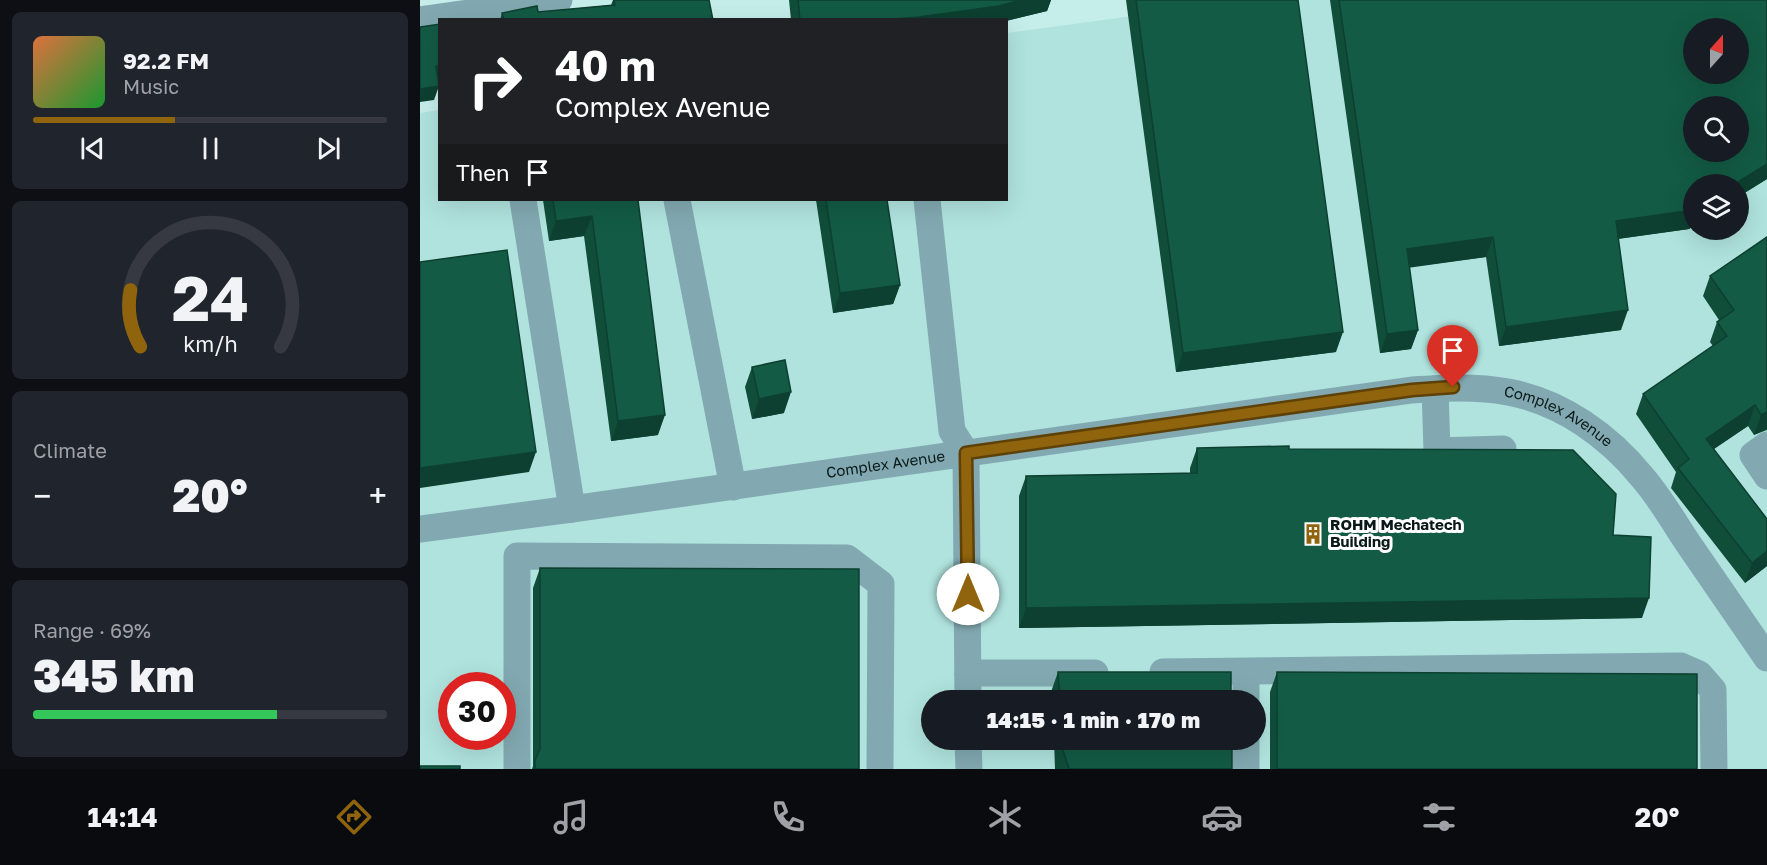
<!DOCTYPE html>
<meta charset="utf-8">
<style>
body{margin:0;font-family:"Golos Text",sans-serif;background:#20242c;color:#f1f3f6;height:100vh;display:flex;flex-direction:column;font-size:22px;white-space:nowrap}
*{box-sizing:border-box;margin:0}
p{font-size:20px;color:#9ea1a6}
.icon{flex:none;width:33px;height:33px;fill:none;stroke:currentColor;stroke-width:2;stroke-linecap:round;stroke-linejoin:round}
.map{position:relative;flex:1;overflow:hidden}
.side{display:flex;flex-direction:column;gap:12px;padding:12px;background:#0d0f14;width:420px}
.side>*{flex:none}
.top-card{position:absolute;left:18px;top:18px;width:570px;height:183px;border-radius:0px;box-shadow:0 6px 24px #0002;background:#202124;color:#fff;overflow:hidden}
.needle{width:39px;rotate:21deg}
.tools{position:absolute;left:1263px;top:18px;display:grid;gap:12px}
.tools a{display:grid;place-items:center;width:66px;height:66px;border-radius:50%;background:#171b24;box-shadow:0 6px 24px #0002;font-size:30px}
.speed{position:absolute;left:18px;top:672px;display:flex;gap:12px;font-size:30px;font-weight:700;text-align:center}
.speed>*{display:grid;place-content:center;width:78px;height:78px;border-radius:50%;background:#171b24;box-shadow:0 6px 24px #0002;line-height:1}
.speed .limit{border:9px solid #d22;background:#fff;color:#111}
.pin{position:absolute;display:grid;place-items:center;width:51px;height:51px;color:#fff;margin:-62px -26px;border-radius:50% 50% 50% 0;rotate:-45deg;box-shadow:0 0 6px #0007}
.pin .icon{rotate:45deg}
.me{position:absolute;width:66px;margin:-33px;rotate:0deg;stroke-linejoin:round;filter:drop-shadow(0 0 4px #0008)}
.turn{display:flex;align-items:center;gap:21px;height:126px;padding:0 18px;font-size:27px}
.turn .icon{width:78px;height:78px;stroke-width:2.5}
.turn b{display:block;font-size:42px;line-height:51px}
.then{display:flex;align-items:center;height:57px;padding:0 18px;background:#0003;gap:12px;font-size:22px}
.big{font-size:45px;font-weight:800;line-height:1.1}
.side .tile{flex:1;display:flex;flex-direction:column;justify-content:center;gap:9px;min-width:0;padding:0 21px;border-radius:9px;background:#20242c}
.side .dial{align-items:center;gap:0}
.dial svg{height:156px;overflow:visible;fill:none;stroke:#363941;stroke-width:7;stroke-linecap:round;text-anchor:middle}
.dial text{fill:#f1f3f6;stroke:none}
.song{display:flex;align-items:center;gap:18px}
.cover{width:72px;height:72px;border-radius:9px;background:linear-gradient(135deg,hsl(20 70% 55%),hsl(130 70% 35%))}
.played{height:6px;border-radius:3px;background:linear-gradient(90deg,#90640c 40%,#363941 40%)}
.keys{display:flex;justify-content:space-around;direction:ltr}
.heat{display:flex;justify-content:space-between;align-items:center;font-size:33px;direction:ltr}
.charge{height:9px;border-radius:4px;background:linear-gradient(90deg,#34c759 69%,#363941 0)}
.trip{position:absolute;left:501px;top:690px;width:345px;height:60px;border-radius:30px;background:#171b24;box-shadow:0 6px 24px #0002;font-weight:800;line-height:60px;text-align:center}
.tabs{display:flex;height:96px;justify-content:space-around;align-items:center;background:#090b0e;color:#9ea1a6}
.tabs .icon{width:42px;height:42px}
.tabs .current{color:#90640c}
.tabs b{font-size:27px;color:#f1f3f6}
main{display:flex;flex:1;min-height:0}
.map>svg:first-child{display:block}
</style>
<main>
<section class="side">
<div class="tile">
<div class="song"><i class="cover"></i><div><b>92.2 FM</b><p>Music</p></div></div>
<div class="played"></div>
<div class="keys"><svg class="icon" aria-label="previous" viewBox="0 0 24 24"><path d="M18 5L8 12l10 7zM5 5v14"/></svg><svg class="icon" aria-label="pause" viewBox="0 0 24 24"><path d="M8 5v14M16 5v14"/></svg><svg class="icon" aria-label="next" viewBox="0 0 24 24"><path d="M6 5l10 7-10 7zM19 5v14"/></svg></div>
</div>
<div class="tile dial"><svg viewBox="0 0 100 80">
<path d="M14 69A42 42 0 1 1 86 69"/>
<path d="M14 69A42 42 0 0 1 9 40" stroke="#90640c"/>
<text x="50" y="56" font-size="32" font-weight="700">24</text>
<text x="50" y="72" font-size="11">km/h</text>
</svg></div>
<div class="tile"><p>Climate</p>
<div class="heat"><a>−</a><b class="big">20°</b><a>+</a></div>
</div>
<div class="tile"><p>Range · 69%</p><b class="big">345 km</b><div class="charge"></div></div>
</section>
<div class="map">
<svg width="1347" height="769" viewBox="0 0 1347 769">
<rect width="100%" height="100%" fill="#c5eeea"/>
<path fill="#b0e3de" fill-rule="evenodd" d="M831,0H1347V769H0V113L19,110L20,200H586L587,33ZM1274,28H1318V74H1274ZM1274,106H1318V152H1274ZM1274,184H1318V230H1274ZM32,686H82V736H32ZM512,700H836V740H512Z"/>
<g fill="none" stroke-linecap="round" stroke-linejoin="round">
<g stroke="#82a9b1" stroke-width="27">
<polyline points="0,20 139,0"/>
<polyline points="103,200 152,509"/>
<polyline points="257,200 313,487"/>
<polyline points="507,200 532,431 546,453 548,700"/>
<polyline points="1015,389 1017,451 1083,449"/>
<polyline points="1347,445 1333,455 1347,476"/>
<path id="s1" d="M0,529L152,509L992,390C1024,388 1056,386 1088,392C1142,402 1189,436 1223,478C1242,500 1256,526 1272,549C1297,585 1322,622 1347,658"/>
<polyline points="743,672 1261,666 1279,674 1293,690 1294,769"/>
<polyline points="826,672 826,700"/>
<polyline points="548,673 675,673"/>
<polyline points="548,740 549,769"/>
<polyline points="826,740 826,769"/>
<polyline points="97,769 97,556 427,558 461,584 460,769"/>
</g>
</g>
<g fill="#104e3a">
<polygon points="193,0 289,0 293,20 80,20 82,13 118,12 191,5"/>
<polygon points="369,0 631,0 627,11 586,21 586,20 371,20"/>
<polygon points="706,0 878,0 916,352 756,372"/>
<polygon points="910,0 1347,0 1347,179 1318,197 1318,184 1269,229 1198,239 1201,330 1079,346 1066,257 989,267 998,330 991,349 960,353"/>
<polygon points="123,200 218,200 238,435 191,441 164,236 129,241"/>
<polygon points="396,200 467,200 480,285 473,304 413,313"/>
<polygon points="1347,237 1347,430 1334,435 1328,426 1293,449 1347,566 1325,583 1251,488 1256,472 1216,414 1223,394 1293,346 1290,342 1297,322 1299,320 1283,296 1290,276"/>
<polygon points="332,367 364,413 332,419 325,387"/>
<polygon points="777,448 869,449 1193,535 1222,618 599,628 599,496 606,476 770,474 770,468"/>
<polygon points="120,568 439,769 112,769 113,766 113,588"/>
<polygon points="638,672 811,700 631,700 631,692"/>
<polygon points="857,672 1277,769 850,769 850,692"/>
<polygon points="634,740 812,740 812,769 635,769"/>
</g>
<g fill="#0d4030">
<polygon points="601,0 631,0 627,11 586,21 586,20 463,20"/>
<polygon points="16,66 20,66 20,80 11,80"/>
<polygon points="19,86 14,100 0,102 0,89"/>
<polygon points="1347,164 1347,179 1318,197 1318,184 1315,184"/>
<polygon points="1274,210 1274,226 1269,229 1189,240 1196,221"/>
<polygon points="172,216 164,236 129,241 136,221"/>
<polygon points="1073,237 1066,257 980,269 987,249"/>
<polygon points="480,285 473,304 413,313 420,293"/>
<polygon points="1208,310 1201,330 1079,346 1086,327"/>
<polygon points="998,330 991,349 960,353 967,334"/>
<polygon points="923,332 916,352 756,372 763,353"/>
<polygon points="371,392 364,413 332,419 339,399"/>
<polygon points="1335,405 1328,426 1278,460 1286,439"/>
<polygon points="1347,412 1347,427 1346,429 1334,435 1341,415"/>
<polygon points="245,415 238,435 191,441 198,421"/>
<polygon points="116,452 109,472 0,488 0,468"/>
<polygon points="1347,551 1347,566 1325,583 1332,563"/>
<polygon points="1229,598 1222,618 599,628 606,608"/>
</g>
<g fill="#135b44" stroke="#0d4030" stroke-width="1.5" fill-rule="evenodd">
<polygon points="194,0 289,0 293,20 84,20 82,13 117,6 118,12 195,5"/>
<polygon points="378,0 601,0 579,6 499,17 463,20 380,20"/>
<polygon points="716,0 878,0 923,332 763,353"/>
<path d="M919,0H1347V164L1315,184H1274V210L1196,221L1208,310L1086,327L1073,237L987,249L998,330L967,334ZM1274,28H1318V74H1274ZM1274,106H1318V152H1274Z"/>
<polygon points="20,24 20,66 16,66 19,86 0,89 0,27"/>
<polygon points="133,200 218,200 245,415 198,421 172,216 136,221"/>
<polygon points="406,200 467,200 480,285 420,293"/>
<polygon points="1347,237 1347,412 1341,415 1335,405 1286,439 1347,519 1347,551 1332,563 1258,468 1269,459 1223,394 1307,336 1297,322 1314,310 1290,276"/>
<polygon points="87,250 116,452 0,468 0,262"/>
<polygon points="365,360 371,392 339,399 332,367"/>
<polygon points="869,446 869,449 1153,450 1196,494 1193,535 1231,537 1229,598 606,608 606,476 777,473 777,448"/>
<polygon points="120,568 439,569 439,769 115,769 115,760 120,749"/>
<polygon points="638,672 811,672 811,700 640,700"/>
<polygon points="857,672 1277,674 1277,769 857,769"/>
<polygon points="642,740 812,740 812,769 649,769 643,750"/>
<rect x="0" y="766" width="40" height="3"/>
</g>
<g fill="none" stroke-linecap="round" stroke-linejoin="round">
<g stroke="#5e4108" stroke-width="15">
<polyline id="route" points="548,594 546,453 992,390 1033,387"/>
</g>
<use href="#route" stroke="#90640c" stroke-width="10"/>
</g>
<defs>
<g id="building-bare" transform="scale(1.62)"><path d="M-4-6H4V6H1V3H-1V6H-4ZM-2.5-4.3h1.7v1.8h-1.7ZM.8-4.3h1.7v1.8H.8ZM-2.5-1h1.7V.8h-1.7ZM.8-1h1.7V.8H.8Z" fill="#90640c" stroke="#fff" stroke-width="2.5" paint-order="stroke"/></g>
</defs>
<g fill-rule="evenodd">
<use href="#building-bare" x="893" y="534"/>
</g>
<g text-anchor="middle" stroke-width="6" stroke-linejoin="round" paint-order="stroke">
<g font-size="15" fill="#0a1918" stroke="#fff">
<text dy="5" stroke="none"><textPath href="#s1" startOffset="1154">Complex Avenue</textPath></text>
<text dy="5" stroke="none"><textPath href="#s1" startOffset="470">Complex Avenue</textPath></text>
</g>
<g font-size="15" font-weight="bold" fill="#0a1918" stroke="#fff" text-anchor="start">
<text x="910" y="530">ROHM Mechatech<tspan x="910" dy="17">Building</tspan></text>
</g>
</g>
</svg>
<div class="tools">
<a><svg class="needle" viewBox="-14 -14 28 28"><path d="M0-13l5 13h-10z" fill="#e53935"/><path d="M0 13l5-13h-10z" fill="#9ea1a6"/></svg></a>
<a><svg class="icon" aria-label="search" viewBox="0 0 24 24"><circle cx="10" cy="10" r="6"/><path d="M15 15l6 6"/></svg></a>
<a><svg class="icon" aria-label="layers" viewBox="0 0 24 24"><path d="M12 4l9 5-9 5-9-5zM3 14l9 5 9-5"/></svg></a>
</div>
<div class="speed"><div class="limit">30</div></div>
<div class="pin" style="left:1033px;top:387px;background:#d93025"><svg class="icon" aria-label="arrive" viewBox="0 0 24 24"><path d="M6 21V4h12l-3 4 3 4H6"/></svg></div>
<svg class="me" style="left:548px;top:594px" viewBox="-20 -20 40 40"><circle r="19" fill="#fff"/><path d="M0-13L10 11 0 6-10 11z" fill="#90640c"/></svg>
<div class="trip">14:15 · 1 min · 170 m</div>
<div class="top-card">
<div class="turn"><svg class="icon" aria-label="right" viewBox="0 0 24 24"><path d="M7 20v-9h11M14 6l5 5-5 5"/></svg><div><b>40 m</b>Complex Avenue</div></div>
<div class="then">Then<svg class="icon" aria-label="arrive" viewBox="0 0 24 24"><path d="M6 21V4h12l-3 4 3 4H6"/></svg></div>
</div>
</div>
</main>
<nav class="tabs">
<b>14:14</b>
<svg class="icon current" aria-label="directions" viewBox="0 0 24 24"><path d="M12 3l9 9-9 9-9-9zM9 14v-3h6M13 9l2 2-2 2"/></svg>
<svg class="icon" aria-label="music" viewBox="0 0 24 24"><path d="M9 18V5l10-2v13"/><circle cx="6" cy="18" r="3"/><circle cx="16" cy="16" r="3"/></svg>
<svg class="icon" aria-label="phone" viewBox="0 0 24 24"><path d="M5 4h4l2 5-3 2q2 4 5 5l2-3 5 2v4C11 20 4 13 5 4z"/></svg>
<svg class="icon" aria-label="climate" viewBox="0 0 24 24"><path d="M12 3v18M4 7l16 10M4 17L20 7"/></svg>
<svg class="icon" aria-label="car" viewBox="0 0 24 24"><path d="M5 17H2v-5l4-1 3-4h7l3 4 3 1v5h-3M9 17h6M6 11h13"/><circle cx="7" cy="17" r="2"/><circle cx="17" cy="17" r="2"/></svg>
<svg class="icon" aria-label="filters" viewBox="0 0 24 24"><path d="M4 7h16M4 17h16"/><circle cx="9" cy="7" r="2"/><circle cx="15" cy="17" r="2"/></svg>
<b>20°</b>
</nav>
